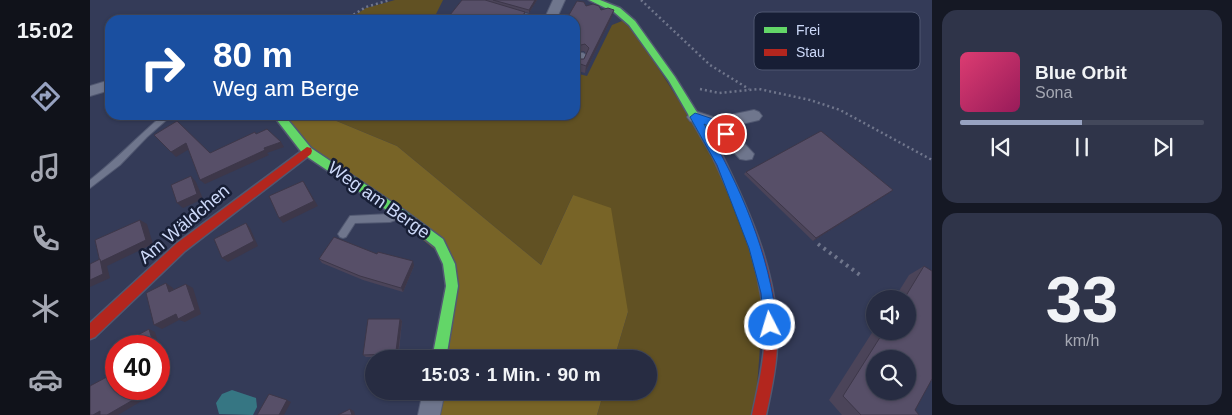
<!DOCTYPE html>
<html lang="de">
<meta charset="utf-8">
<style>
body{margin:0;font-family:Arial,sans-serif;background:#2f3449;color:#f1f3f6;height:100vh;display:flex;flex-direction:column;font-size:19px;white-space:nowrap}
*{box-sizing:border-box;margin:0}
p{font-size:16px;color:#a4a7b2}
.icon{flex:none;width:28px;height:28px;fill:none;stroke:currentColor;stroke-width:2;stroke-linecap:round;stroke-linejoin:round}
.map{position:relative;flex:1;overflow:hidden}
.side{display:flex;flex-direction:column;gap:10px;padding:10px;background:#151824;width:300px}
.side>*{flex:none}
.banner{position:absolute;left:15px;top:15px;width:475px;height:105px;border-radius:15px;box-shadow:0 1px 4px #0004,0 0 0 1px #43485b;background:#1a4fa0;color:#fff;overflow:hidden}
.fabs{position:absolute;left:776px;top:290px;display:grid;gap:10px}
.fabs a{display:grid;place-items:center;width:50px;height:50px;border-radius:50%;background:#272c42;box-shadow:0 1px 4px #0004,0 0 0 1px #43485b;font-size:25px}
.speed{position:absolute;left:15px;top:335px;display:flex;gap:10px;font-size:25px;font-weight:700;text-align:center}
.speed>*{display:grid;place-content:center;width:65px;height:65px;border-radius:50%;background:#272c42;box-shadow:0 1px 4px #0004,0 0 0 1px #43485b;line-height:1}
.speed .limit{border:8px solid #d22;background:#fff;color:#111}
.pin{position:absolute;display:grid;place-items:center;width:42px;height:42px;color:#fff;margin:-21px;border:2px solid #fff;border-radius:50%;box-shadow:0 1px 5px #0007}
.me{position:absolute;width:55px;margin:-28px;rotate:355deg;stroke-linejoin:round;filter:drop-shadow(0 0 4px #0008)}
.turn{display:flex;align-items:center;gap:18px;height:105px;padding:0 25px;font-size:22px}
.turn .icon{width:65px;height:65px;stroke-width:2.5}
.turn b{display:block;font-size:35px;line-height:42px}
.side .card{flex:1;display:flex;flex-direction:column;justify-content:center;gap:8px;min-width:0;padding:0 18px;border-radius:15px;background:#2f3449}
.side .dial{align-items:center;gap:0}
.dial b{font-size:65px;line-height:1}
.song{display:flex;align-items:center;gap:15px}
.cover{width:60px;height:60px;border-radius:8px;background:linear-gradient(135deg,hsl(340 70% 55%),hsl(330 70% 35%))}
.played{height:5px;border-radius:2px;background:linear-gradient(90deg,#97a2c1 50%,#43485b 50%)}
.keys{display:flex;justify-content:space-around;direction:ltr}
.trip{position:absolute;left:275px;top:350px;width:292px;height:50px;border-radius:25px;background:#272c42;box-shadow:0 1px 4px #0004,0 0 0 1px #43485b;font-weight:700;line-height:50px;text-align:center}
main{display:flex;flex:1;min-height:0}
.tabs{display:flex;flex-direction:column;width:90px;justify-content:space-around;align-items:center;background:#10121a;color:#a4a7b2}
.tabs .icon{width:35px;height:35px}
.tabs .on{color:#97a2c1}
.tabs b{font-size:22px;color:#f1f3f6}
.map>svg:first-child{display:block}
</style>
<main>
<nav class="tabs">
<b>15:02</b>
<svg class="icon on" aria-label="directions" viewBox="0 0 24 24"><path d="M12 3l9 9-9 9-9-9zM9 14v-3h6M13 9l2 2-2 2"/></svg>
<svg class="icon" aria-label="music" viewBox="0 0 24 24"><path d="M9 18V5l10-2v13"/><circle cx="6" cy="18" r="3"/><circle cx="16" cy="16" r="3"/></svg>
<svg class="icon" aria-label="phone" viewBox="0 0 24 24"><path d="M5 4h4l2 5-3 2q2 4 5 5l2-3 5 2v4C11 20 4 13 5 4z"/></svg>
<svg class="icon" aria-label="climate" viewBox="0 0 24 24"><path d="M12 3v18M4 7l16 10M4 17L20 7"/></svg>
<svg class="icon" aria-label="car" viewBox="0 0 24 24"><path d="M5 17H2v-5l4-1 3-4h7l3 4 3 1v5h-3M9 17h6M6 11h13"/><circle cx="7" cy="17" r="2"/><circle cx="17" cy="17" r="2"/></svg>
</nav>
<div class="map">
<svg width="842" height="415" viewBox="0 0 842 415">
<rect width="100%" height="100%" fill="#343b58"/>
<g fill="#615123">
<polygon points="305,0 353,0 343,20 257,20 276,8"/>
<polygon points="537,19 630,165 674,292 665,415 507,415 514,391 559,391 559,359 524,359 538,312 483,195 451,265 307,146 232,115 485,115 485,73 497,76 522,25"/>
</g>
<g fill="#786427">
<polygon points="191,115 232,115 307,146 451,265 483,195 521,208 538,312 524,359 352,359 362,263 218,148"/>
<polygon points="347,391 514,391 507,415 343,415"/>
</g>
<polygon fill="#367683" points="142,390 166,398 167,407 163,415 129,414 126,403 132,394"/>
<g fill="none" stroke-linecap="round" stroke-linejoin="round">
<g stroke="#515871" stroke-width="2">
<g id="lane">
<polygon points="423,10 452,19 453,20 443,20 421,13 420,12"/>
<polygon points="491,53 493,53 496,55 491,66 485,65 485,60 487,60"/>
<path d="M73,115H82L57,137L30,165L0,188V180C26,160 48,136 73,115Z"/>
<polygon points="308,211 311,212 312,215 311,218 300,222 265,223 256,237 253,238 250,237 248,234 260,216 300,214"/>
</g>
</g>
<g stroke="#515871" stroke-width="2">
<g id="street">
<polygon points="463,0 475,0 466,20 454,20"/>
<polygon points="20,80 20,90 0,96 0,86"/>
<polygon points="664,110 669,112 672,116 669,120 639,127 664,154 662,159 656,160 650,159 621,128 600,121 597,117 600,113 605,111 626,118"/>
<polygon points="333,391 355,391 350,415 328,415"/>
</g>
</g>
<g stroke="#515871" stroke-width="3">
<g id="fast">
<polygon points="499,0 510,0 530,8 545,21 585,77 629,148 630,151 629,154 621,154 579,81 539,25 524,12"/>
<polygon points="183,115 194,115 221,148 315,211 353,239 365,264 368,286 356,359 342,359 356,286 353,264 345,247 307,217 213,154"/>
</g>
</g>
<g stroke="#515871" stroke-width="3">
<g id="jam">
<polygon points="217,147 221,148 222,151 221,154 95,251 5,337 0,339 0,323 87,243"/>
<path d="M625,147L630,151C660,212 690,278 687,347C686,370 681,392 676,415H662C667,392 672,371 674,348C678,279 649,212 620,151Z"/>
</g>
</g>
<g stroke="#70768c" stroke-width="2.5" stroke-dasharray="2 3" stroke-linecap="butt">
<polyline points="551,0 620,65 659,89"/>
<polyline points="255,20 276,7 300,0"/>
<polyline points="610,89 629,93 669,89 720,100 750,110 842,160"/>
</g>
<polyline stroke="#70768c" stroke-width="4" stroke-dasharray="2.5 4.5" stroke-linecap="butt" points="728,244 770,275"/>
<use href="#lane" fill="#6f768d" fill-rule="evenodd"/>
<use href="#street" fill="#6f768d" fill-rule="evenodd"/>
<use href="#fast" fill="#63d668" fill-rule="evenodd"/>
<use href="#jam" fill="#b3261e" fill-rule="evenodd"/>
</g>
<g fill="#4b4459">
<polygon points="372,0 447,0 439,13 435,12 435,20"/>
<polygon points="496,6 511,10 522,17 495,73 485,70 485,59 494,59 496,54 494,51 489,52 485,57"/>
<polygon points="656,172 803,190 723,241 654,174"/>
<polygon points="287,254 324,266 313,292 273,280 232,263 229,259"/>
<polygon points="834,266 842,271 842,381 841,380 825,410 829,415 752,415 739,400 785,328 785,331 818,331 818,299 804,299 819,275"/>
<polygon points="310,319 312,321 309,351 329,354 328,359 300,359 301,357 276,357 273,355"/>
</g>
<g fill="#3d3749">
<polygon points="445,0 447,0 439,13 439,10"/>
<polygon points="524,10 522,17 495,73 496,66"/>
<polygon points="435,12 435,20 430,20"/>
<polygon points="491,45 489,52 485,57 485,51"/>
<polygon points="191,142 194,147 177,153 179,155 115,184 110,180 174,148"/>
<polygon points="96,143 101,148 86,157 81,152"/>
<polygon points="101,176 106,182 113,199 93,208 87,203"/>
<polygon points="213,181 228,206 193,223 189,218"/>
<polygon points="803,190 799,193 723,241 726,238"/>
<polygon points="50,220 57,224 63,244 17,266 20,278 0,287 0,280 10,259"/>
<polygon points="156,223 160,228 168,246 138,262 132,258"/>
<polygon points="323,261 324,266 313,292 311,288"/>
<polygon points="76,283 83,288 86,296 79,292"/>
<polygon points="96,284 103,288 111,314 95,322 89,320 72,329 64,325"/>
<polygon points="310,319 312,321 308,353 306,351"/>
<polygon points="59,329 65,332 70,349 69,350 69,346 64,346"/>
<polygon points="327,351 329,354 328,359 326,359"/>
<polygon points="69,384 70,390 28,415 17,415 62,389 69,389"/>
<polygon points="197,400 201,402 194,415 189,415"/>
<polygon points="260,409 264,411 265,415 262,415"/>
<polygon points="10,411 14,415 3,415"/>
</g>
<g fill="#574f68" stroke="#3d3749" fill-rule="evenodd">
<polygon points="372,0 395,0 435,12 430,20 356,20"/>
<polygon points="403,0 445,0 439,10"/>
<polygon points="487,1 494,2 496,6 503,4 509,6 511,10 518,8 524,10 496,66 485,62 485,59 494,59 499,48 495,44 491,45 485,51 485,20 476,20"/>
<polygon points="87,121 120,153 165,132 166,134 177,129 191,142 174,148 175,150 110,180 96,143 81,152 64,135"/>
<polygon points="731,131 803,190 726,238 656,172"/>
<polygon points="101,176 107,194 87,203 81,185"/>
<polygon points="213,181 224,201 189,218 179,196"/>
<polygon points="50,220 56,240 10,262 5,240"/>
<polygon points="156,223 164,241 132,258 124,239"/>
<polygon points="244,237 287,254 288,252 323,261 311,288 270,276 229,259"/>
<polygon points="10,259 13,274 0,280 0,264"/>
<path d="M834,266L842,271V379L825,410L829,415H771L753,396L794,331H818V299H814ZM785,359H818V391H785Z"/>
<polygon points="76,283 79,292 96,284 105,310 88,319 86,314 64,325 56,293"/>
<polygon points="278,319 310,319 306,351 327,351 326,359 300,359 301,354 273,355"/>
<polygon points="59,329 64,346 30,346 29,345"/>
<polygon points="26,372 26,389 62,389 17,415 10,415 10,411 3,415 0,415 0,386"/>
<polygon points="179,394 197,400 189,415 167,415"/>
<polygon points="260,409 262,415 248,415"/>
</g>
<path fill="#1a73e8" stroke="#114b97" d="M605,113L629,121L641,134L636,138C627,135 623,127 614,124C650,185 680,254 687,325L685,329L680,331L676,329L674,325L671,293L659,248L627,165L600,117Z"/>
<g text-anchor="middle" stroke-width="5" stroke-linejoin="round" paint-order="stroke">
<g font-size="18" fill="#cdd9f9" stroke="#171e35">
<text transform="translate(289 200) rotate(35)" y="6">Weg am Berge</text>
<text transform="translate(94 224) rotate(-40)" y="6">Am Wäldchen</text>
</g>
</g>
<rect x="664" y="12" width="166" height="58" rx="8" fill="#171e35" stroke="#4e5670" stroke-width="1"/>
<rect x="674" y="27" width="23" height="6" fill="#63d668"/>
<rect x="674" y="49" width="23" height="7" fill="#b3261e"/>
<g font-size="14" fill="#cdd9f9">
<text x="706" y="35">Frei</text>
<text x="706" y="57">Stau</text>
</g>
</svg>
<div class="fabs">
<a><svg class="icon" aria-label="sound" viewBox="0 0 24 24"><path d="M4 9h4l5-4v14l-5-4H4zM17 9q2 3 0 6"/></svg></a>
<a><svg class="icon" aria-label="search" viewBox="0 0 24 24"><circle cx="10" cy="10" r="6"/><path d="M15 15l6 6"/></svg></a>
</div>
<div class="speed"><div class="limit">40</div></div>
<div class="pin" style="left:636px;top:134px;background:#d93025"><svg class="icon" aria-label="arrive" viewBox="0 0 24 24"><path d="M6 21V4h12l-3 4 3 4H6"/></svg></div>
<svg class="me" style="left:680px;top:325px" viewBox="-20 -20 40 40"><circle r="17" fill="#1a73e8" stroke="#fff" stroke-width="3"/><path d="M0-11L8 9 0 5-8 9z" fill="#fff"/></svg>
<div class="trip">15:03 · 1 Min. · 90 m</div>
<div class="banner">
<div class="turn"><svg class="icon" aria-label="right" viewBox="0 0 24 24"><path d="M7 20v-9h11M14 6l5 5-5 5"/></svg><div><b>80 m</b>Weg am Berge</div></div>
</div>
</div>
<section class="side">
<div class="card">
<div class="song"><i class="cover"></i><div><b>Blue Orbit</b><p>Sona</p></div></div>
<div class="played"></div>
<div class="keys"><svg class="icon" aria-label="previous" viewBox="0 0 24 24"><path d="M18 5L8 12l10 7zM5 5v14"/></svg><svg class="icon" aria-label="pause" viewBox="0 0 24 24"><path d="M8 5v14M16 5v14"/></svg><svg class="icon" aria-label="next" viewBox="0 0 24 24"><path d="M6 5l10 7-10 7zM19 5v14"/></svg></div>
</div>
<div class="card dial"><b>33</b><p>km/h</p></div>
</section>
</main>
